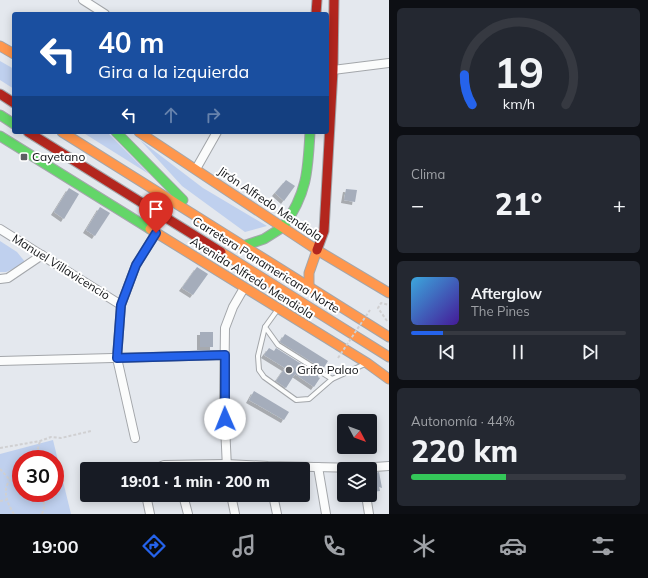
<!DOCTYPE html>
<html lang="es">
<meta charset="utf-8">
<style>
body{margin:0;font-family:Mulish,sans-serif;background:#242831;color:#f1f3f6;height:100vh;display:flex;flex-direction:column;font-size:15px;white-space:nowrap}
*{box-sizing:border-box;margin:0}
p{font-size:13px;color:#9ea1a6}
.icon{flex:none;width:22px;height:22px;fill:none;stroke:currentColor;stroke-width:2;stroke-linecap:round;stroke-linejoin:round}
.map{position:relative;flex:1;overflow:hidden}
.drawer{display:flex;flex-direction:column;gap:8px;padding:8px;background:#0d0f14;width:259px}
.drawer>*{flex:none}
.banner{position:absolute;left:12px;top:12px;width:317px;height:122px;border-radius:4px;box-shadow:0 2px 10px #0003;background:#1a4fa0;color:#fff;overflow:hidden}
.needle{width:26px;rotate:131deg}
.controls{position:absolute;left:337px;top:414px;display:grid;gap:8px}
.controls a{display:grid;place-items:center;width:40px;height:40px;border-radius:4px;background:#171b24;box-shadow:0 2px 10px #0003;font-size:20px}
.speed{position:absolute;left:12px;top:450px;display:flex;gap:8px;font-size:20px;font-weight:700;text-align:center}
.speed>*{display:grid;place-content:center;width:52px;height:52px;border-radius:50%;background:#171b24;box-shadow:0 2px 10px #0003;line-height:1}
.speed .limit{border:6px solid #d22;background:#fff;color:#111}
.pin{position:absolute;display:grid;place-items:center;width:34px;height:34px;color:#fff;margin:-41px -17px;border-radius:50% 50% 50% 0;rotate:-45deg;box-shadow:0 0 4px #0007}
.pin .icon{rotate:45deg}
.me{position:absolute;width:44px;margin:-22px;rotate:359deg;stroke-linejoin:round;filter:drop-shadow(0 0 3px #0008)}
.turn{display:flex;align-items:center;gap:14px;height:84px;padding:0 20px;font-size:18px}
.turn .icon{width:52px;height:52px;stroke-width:2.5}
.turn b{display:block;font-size:28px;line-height:34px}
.lanes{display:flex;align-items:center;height:38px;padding:0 20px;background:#0003;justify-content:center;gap:20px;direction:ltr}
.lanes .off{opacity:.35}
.big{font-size:30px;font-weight:800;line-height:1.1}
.drawer .widget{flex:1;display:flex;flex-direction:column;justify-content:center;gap:6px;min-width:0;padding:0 14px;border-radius:6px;background:#242831}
.drawer .dial{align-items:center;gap:0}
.dial svg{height:104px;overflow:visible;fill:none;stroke:#363941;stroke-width:7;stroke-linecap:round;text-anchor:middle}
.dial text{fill:#f1f3f6;stroke:none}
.song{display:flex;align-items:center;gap:12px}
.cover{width:48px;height:48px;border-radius:6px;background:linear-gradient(135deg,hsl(200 70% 55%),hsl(260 70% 35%))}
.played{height:4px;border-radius:2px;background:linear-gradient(90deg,#2563eb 15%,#363941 15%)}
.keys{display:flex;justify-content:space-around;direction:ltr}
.heat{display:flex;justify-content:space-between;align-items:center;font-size:22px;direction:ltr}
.charge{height:6px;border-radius:3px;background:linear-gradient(90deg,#34c759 44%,#363941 0)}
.trip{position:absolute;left:80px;top:462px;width:230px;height:40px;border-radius:4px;background:#171b24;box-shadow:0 2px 10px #0003;font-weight:800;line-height:40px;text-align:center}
.dock{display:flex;height:64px;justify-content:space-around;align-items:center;background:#090b0e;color:#9ea1a6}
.dock .icon{width:28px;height:28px}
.dock .on{color:#2563eb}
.dock b{font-size:18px;color:#f1f3f6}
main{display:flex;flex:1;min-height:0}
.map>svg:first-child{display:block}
</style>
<main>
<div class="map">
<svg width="389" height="514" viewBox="0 0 389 514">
<defs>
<filter id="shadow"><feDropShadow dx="-3" dy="3" stdDeviation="0" flood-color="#0004"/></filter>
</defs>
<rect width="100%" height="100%" fill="#e4e8ee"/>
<g fill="#bfd0ee" fill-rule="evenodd">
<polygon points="0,61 14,69 14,89 0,80"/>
<polygon points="82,132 107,132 149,174"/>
<polygon points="140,140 203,188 267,226 245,232 182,186"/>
<polygon points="0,241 17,252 26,263 6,272 0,272"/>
<path d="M53,440L71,514H0V454ZM21,459H55V493H21Z"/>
</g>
<g fill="#a5adbb" filter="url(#shadow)">
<polygon points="286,180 295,186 284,201 275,193"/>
<polygon points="69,188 79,194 64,219 54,212"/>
<polygon points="346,189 357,190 355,202 344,200"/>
<polygon points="100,207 110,213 95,236 86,230"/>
<polygon points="197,267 208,274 193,295 182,288"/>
<rect x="200" y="332" width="13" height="15"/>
<polygon points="285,334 328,361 323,369 280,342"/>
<polygon points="269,348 274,351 276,348 319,375 318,377 320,378 314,387 295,374 286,388 276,381 285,368 264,355"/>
<polygon points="254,391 289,412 284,420 249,400"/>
<polygon points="379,472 382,488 379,487 380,491 372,492 370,474"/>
</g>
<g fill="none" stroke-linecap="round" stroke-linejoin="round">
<g stroke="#a3a6aa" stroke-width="6">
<g id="lane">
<polyline points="278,309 265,327 278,345 332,379 365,364"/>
<polyline points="265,327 258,356 259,370 264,377 296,400 309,399 332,379"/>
</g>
</g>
<g stroke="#a3a6aa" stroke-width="10">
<g id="street">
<polyline points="83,0 105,14"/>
<polyline points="333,70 389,63"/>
<polyline points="196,169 217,132"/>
<polyline points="0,229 121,305"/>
<polyline points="0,279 8,278 42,255"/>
<polyline points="0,361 225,355"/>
<polyline points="135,438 117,358 121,305 136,265 156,233"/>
<polyline points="318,467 326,514"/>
<polyline points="227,468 224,404 225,328 233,307 244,288"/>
<polyline points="155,469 164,465 226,464 268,466 361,468 389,466"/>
<polyline points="146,495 150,514"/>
<polyline points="183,495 188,514"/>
<polyline points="231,495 235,514"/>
<polyline points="273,495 277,514"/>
<polyline points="366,495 369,514"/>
</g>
</g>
<g stroke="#a3a6aa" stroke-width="11">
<g id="fast">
<polyline points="0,115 14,124"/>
<polyline points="116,132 183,200"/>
<polyline points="0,136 150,229"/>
<path d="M283,227C307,194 308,171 310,132"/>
<polyline points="243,246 264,239 283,227"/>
</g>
</g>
<g stroke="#a3a6aa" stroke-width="11">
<g id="slow">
<polyline points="0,46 14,54"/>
<polyline points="62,132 389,337"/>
<polyline points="139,132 317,250 389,293"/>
<polyline points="150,229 367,363 389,379"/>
<polyline points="221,252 389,357"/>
<polyline points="309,288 309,273 317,250"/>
</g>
</g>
<g stroke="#a3a6aa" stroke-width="11">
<g id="jam">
<polyline points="316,14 317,0"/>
<polyline points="0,94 14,103"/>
<polyline points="28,132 221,252"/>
<polyline points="317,250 324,231 333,70 334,0"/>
</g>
</g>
<g stroke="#d0d0d2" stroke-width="2" stroke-dasharray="3 2" stroke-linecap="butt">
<polyline points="387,321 378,308 381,303 389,305"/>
<polyline points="0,448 40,441 51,437 61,438 91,431"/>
<polyline points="35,459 40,441"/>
<polyline points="0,469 10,480"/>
<polyline points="55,487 60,486"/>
<polyline points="0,501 6,500"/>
<path d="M14,514C4,499 0,480 21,474"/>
<polyline points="42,514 44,509 44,493"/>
</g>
<use href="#lane" stroke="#fbfcfc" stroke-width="4"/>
<use href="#street" stroke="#fbfcfc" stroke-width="8"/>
<use href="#fast" stroke="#63d668" stroke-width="9"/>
<use href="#slow" stroke="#ff974d" stroke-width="9"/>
<use href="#jam" stroke="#b3261e" stroke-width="9"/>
<polyline stroke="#d0d0d2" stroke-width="2" stroke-dasharray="3 2" stroke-linecap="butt" points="338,358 370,310"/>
</g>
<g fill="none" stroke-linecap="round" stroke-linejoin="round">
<g stroke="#184099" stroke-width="10">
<polyline id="route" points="156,233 136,265 121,305 117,358 225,355 225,419"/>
</g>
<use href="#route" stroke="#2563eb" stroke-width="7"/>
</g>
<g fill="#5c5e62" stroke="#fff" stroke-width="1.5">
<rect x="20" y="153" width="8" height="8" rx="2"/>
<circle cx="289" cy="370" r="4"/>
</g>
<g text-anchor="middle" stroke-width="4" stroke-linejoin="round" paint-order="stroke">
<g font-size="12" fill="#121417" stroke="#fff" text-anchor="start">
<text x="32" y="161">Cayetano</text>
<text x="297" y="374">Grifo Palao</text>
</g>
<g font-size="12" fill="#121417" stroke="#fff">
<text transform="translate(270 204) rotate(34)" y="4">Jirón Alfredo Mendiola</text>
<text transform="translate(266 265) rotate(32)" y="4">Carretera Panamericana Norte</text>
<text transform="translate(61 267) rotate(32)" y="4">Manuel Villavicencio</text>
<text transform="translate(252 278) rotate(32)" y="4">Avenida Alfredo Mendiola</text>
</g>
</g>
</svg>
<div class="controls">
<a><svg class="needle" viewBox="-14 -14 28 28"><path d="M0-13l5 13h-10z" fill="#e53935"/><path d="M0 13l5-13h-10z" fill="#9ea1a6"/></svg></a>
<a><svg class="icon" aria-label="layers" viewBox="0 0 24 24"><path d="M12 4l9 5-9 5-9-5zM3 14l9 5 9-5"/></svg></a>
</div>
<div class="speed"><div class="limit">30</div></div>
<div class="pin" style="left:156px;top:233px;background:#d93025"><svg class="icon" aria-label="arrive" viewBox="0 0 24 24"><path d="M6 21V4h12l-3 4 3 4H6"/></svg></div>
<svg class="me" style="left:225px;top:419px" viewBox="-20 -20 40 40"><circle r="19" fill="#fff"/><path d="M0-13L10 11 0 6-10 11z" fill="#2563eb"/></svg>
<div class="trip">19:01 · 1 min · 200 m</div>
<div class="banner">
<div class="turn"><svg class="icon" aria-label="left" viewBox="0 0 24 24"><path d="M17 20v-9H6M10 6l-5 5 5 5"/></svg><div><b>40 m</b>Gira a la izquierda</div></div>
<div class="lanes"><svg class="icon" aria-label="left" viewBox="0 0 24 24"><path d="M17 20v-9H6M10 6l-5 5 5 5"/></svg><svg class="icon off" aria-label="ahead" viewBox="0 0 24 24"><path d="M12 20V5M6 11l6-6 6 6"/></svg><svg class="icon off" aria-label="right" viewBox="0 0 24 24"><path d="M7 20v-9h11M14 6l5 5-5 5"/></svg></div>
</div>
</div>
<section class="drawer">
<div class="widget dial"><svg viewBox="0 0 100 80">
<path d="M14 69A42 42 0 1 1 86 69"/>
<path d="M14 69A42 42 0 0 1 8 46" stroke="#2563eb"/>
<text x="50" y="56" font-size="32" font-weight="700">19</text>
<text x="50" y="72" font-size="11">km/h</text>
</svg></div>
<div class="widget"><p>Clima</p>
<div class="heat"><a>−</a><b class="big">21°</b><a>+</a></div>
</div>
<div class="widget">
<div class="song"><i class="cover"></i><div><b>Afterglow</b><p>The Pines</p></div></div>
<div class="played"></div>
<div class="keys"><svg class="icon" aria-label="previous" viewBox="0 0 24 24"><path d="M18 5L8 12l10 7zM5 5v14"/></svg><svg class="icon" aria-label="pause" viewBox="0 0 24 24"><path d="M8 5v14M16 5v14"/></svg><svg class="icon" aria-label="next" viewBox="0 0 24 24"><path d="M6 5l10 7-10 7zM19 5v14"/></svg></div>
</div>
<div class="widget"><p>Autonomía · 44%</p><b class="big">220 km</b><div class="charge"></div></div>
</section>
</main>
<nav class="dock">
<b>19:00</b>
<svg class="icon on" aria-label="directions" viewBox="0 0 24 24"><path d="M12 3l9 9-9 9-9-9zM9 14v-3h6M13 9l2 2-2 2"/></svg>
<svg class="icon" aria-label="music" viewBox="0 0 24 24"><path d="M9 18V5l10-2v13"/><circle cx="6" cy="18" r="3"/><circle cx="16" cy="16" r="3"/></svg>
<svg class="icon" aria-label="phone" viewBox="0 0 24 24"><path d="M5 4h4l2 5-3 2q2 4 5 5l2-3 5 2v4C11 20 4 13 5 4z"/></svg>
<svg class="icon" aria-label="climate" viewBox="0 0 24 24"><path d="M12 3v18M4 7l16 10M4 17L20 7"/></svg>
<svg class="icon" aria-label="car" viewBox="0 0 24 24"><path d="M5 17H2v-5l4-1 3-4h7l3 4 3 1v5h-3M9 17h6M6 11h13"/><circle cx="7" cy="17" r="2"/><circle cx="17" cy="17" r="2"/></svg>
<svg class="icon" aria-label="filters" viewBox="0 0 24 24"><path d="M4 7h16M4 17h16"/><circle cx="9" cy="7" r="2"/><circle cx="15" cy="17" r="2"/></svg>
</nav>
